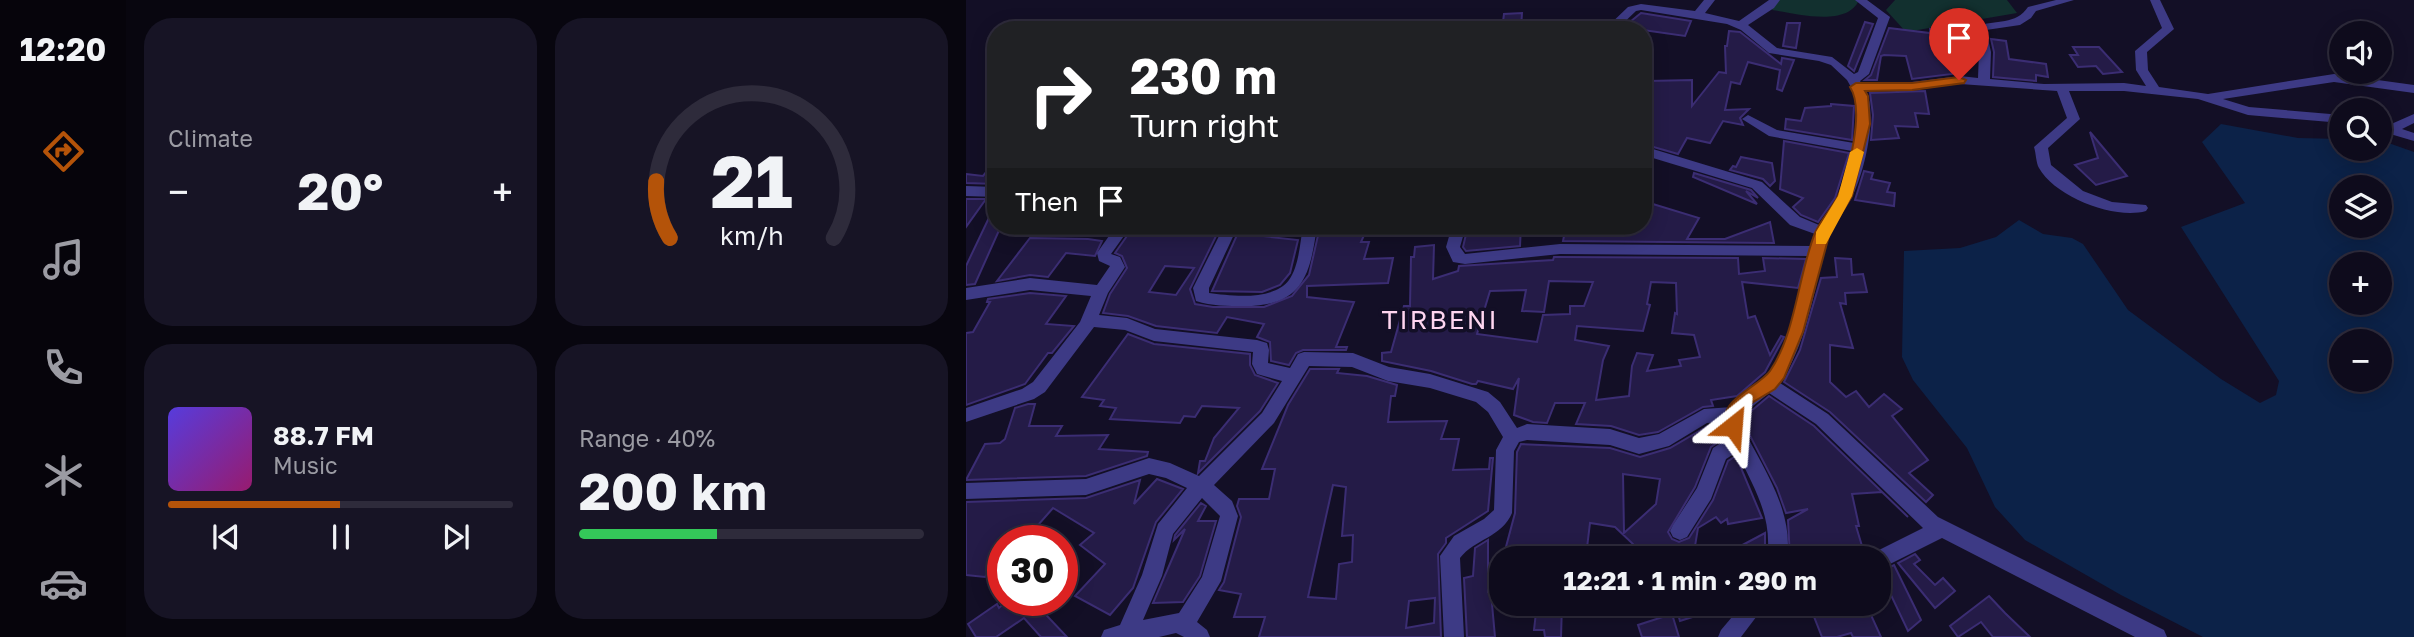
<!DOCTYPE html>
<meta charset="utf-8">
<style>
body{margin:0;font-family:"Golos Text",sans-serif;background:#171425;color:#f1f3f6;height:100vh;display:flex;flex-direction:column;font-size:26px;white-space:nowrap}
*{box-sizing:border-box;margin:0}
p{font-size:23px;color:#9b9ba3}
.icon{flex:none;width:38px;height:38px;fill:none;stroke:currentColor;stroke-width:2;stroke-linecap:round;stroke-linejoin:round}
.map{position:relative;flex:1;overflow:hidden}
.details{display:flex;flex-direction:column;gap:18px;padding:18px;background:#08060f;width:840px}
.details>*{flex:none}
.top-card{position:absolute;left:21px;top:21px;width:665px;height:214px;border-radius:28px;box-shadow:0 4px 18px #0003,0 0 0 2px #2e2b3b;background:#202124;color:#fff;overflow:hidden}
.buttons{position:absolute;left:1363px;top:21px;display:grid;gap:14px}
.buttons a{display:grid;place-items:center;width:63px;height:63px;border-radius:50%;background:#0e0b1c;box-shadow:0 4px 18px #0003,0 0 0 2px #2e2b3b;font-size:35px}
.speed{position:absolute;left:21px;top:525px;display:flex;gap:14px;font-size:35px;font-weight:700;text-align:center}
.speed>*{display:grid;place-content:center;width:91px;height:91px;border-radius:50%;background:#0e0b1c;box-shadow:0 4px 18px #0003,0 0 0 2px #2e2b3b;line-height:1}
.speed .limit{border:10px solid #d22;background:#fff;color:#111}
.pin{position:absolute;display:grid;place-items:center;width:60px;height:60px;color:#fff;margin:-72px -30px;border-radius:50% 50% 50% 0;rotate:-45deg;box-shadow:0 0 7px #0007}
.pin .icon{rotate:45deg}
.me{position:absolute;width:77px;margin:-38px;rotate:28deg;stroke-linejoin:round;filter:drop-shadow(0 0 5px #0008)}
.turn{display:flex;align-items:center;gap:24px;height:147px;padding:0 28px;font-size:32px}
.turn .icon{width:91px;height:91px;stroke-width:2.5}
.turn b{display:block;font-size:49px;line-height:60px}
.then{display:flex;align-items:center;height:66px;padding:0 28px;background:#0003;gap:14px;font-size:26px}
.big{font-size:52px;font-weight:700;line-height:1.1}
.details .widget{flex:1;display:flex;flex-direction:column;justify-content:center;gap:10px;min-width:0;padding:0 24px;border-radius:28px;background:#171425}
.details .dial{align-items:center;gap:0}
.dial svg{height:182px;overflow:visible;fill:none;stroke:#2e2b3b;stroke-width:7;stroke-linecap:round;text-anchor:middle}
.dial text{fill:#f1f3f6;stroke:none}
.song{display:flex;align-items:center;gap:21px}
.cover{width:84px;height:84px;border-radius:10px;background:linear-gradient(135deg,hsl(250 70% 55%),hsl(320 70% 35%))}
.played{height:7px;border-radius:4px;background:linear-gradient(90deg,#b45309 50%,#2e2b3b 50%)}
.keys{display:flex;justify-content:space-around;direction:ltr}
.heat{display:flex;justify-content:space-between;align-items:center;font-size:38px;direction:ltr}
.charge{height:10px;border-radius:5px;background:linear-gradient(90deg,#34c759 40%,#2e2b3b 0)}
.details .tiles{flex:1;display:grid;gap:18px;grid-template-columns:repeat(2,1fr)}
.trip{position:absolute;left:523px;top:546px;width:402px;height:70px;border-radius:28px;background:#0e0b1c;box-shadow:0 4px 18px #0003,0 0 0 2px #2e2b3b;font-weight:700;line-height:70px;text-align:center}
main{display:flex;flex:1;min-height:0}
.tab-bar{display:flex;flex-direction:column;width:126px;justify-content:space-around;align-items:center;background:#06040b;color:#9b9ba3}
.tab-bar .icon{width:49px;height:49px}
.tab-bar .selected{color:#b45309}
.tab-bar b{font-size:32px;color:#f1f3f6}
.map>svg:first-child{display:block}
</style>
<main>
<nav class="tab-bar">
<b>12:20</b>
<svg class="icon selected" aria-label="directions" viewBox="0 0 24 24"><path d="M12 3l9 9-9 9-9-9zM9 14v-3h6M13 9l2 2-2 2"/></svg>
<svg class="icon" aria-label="music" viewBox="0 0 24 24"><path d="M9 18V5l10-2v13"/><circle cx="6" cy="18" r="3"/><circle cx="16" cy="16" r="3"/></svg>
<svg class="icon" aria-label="phone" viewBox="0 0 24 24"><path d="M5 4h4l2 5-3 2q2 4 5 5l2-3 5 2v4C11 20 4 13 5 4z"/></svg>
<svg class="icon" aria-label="climate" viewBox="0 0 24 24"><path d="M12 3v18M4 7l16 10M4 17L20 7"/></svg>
<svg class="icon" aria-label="car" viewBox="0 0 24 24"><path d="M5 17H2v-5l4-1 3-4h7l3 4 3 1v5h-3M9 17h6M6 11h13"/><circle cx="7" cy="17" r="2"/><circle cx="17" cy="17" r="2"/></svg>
</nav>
<section class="details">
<div class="tiles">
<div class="widget"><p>Climate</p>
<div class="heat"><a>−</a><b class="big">20°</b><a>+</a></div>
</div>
<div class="widget dial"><svg viewBox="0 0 100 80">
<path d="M14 69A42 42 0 1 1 86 69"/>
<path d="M14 69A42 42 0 0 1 8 44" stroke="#b45309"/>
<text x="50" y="56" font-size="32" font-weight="700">21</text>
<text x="50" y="72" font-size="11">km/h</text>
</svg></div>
<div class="widget">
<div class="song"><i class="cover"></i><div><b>88.7 FM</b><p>Music</p></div></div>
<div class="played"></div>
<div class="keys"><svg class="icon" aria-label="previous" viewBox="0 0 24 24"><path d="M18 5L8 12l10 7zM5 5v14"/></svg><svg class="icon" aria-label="pause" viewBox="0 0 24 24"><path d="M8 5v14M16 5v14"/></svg><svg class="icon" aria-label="next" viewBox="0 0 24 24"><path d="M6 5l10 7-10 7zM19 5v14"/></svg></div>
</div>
<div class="widget"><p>Range · 40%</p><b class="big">200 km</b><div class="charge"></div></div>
</div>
</section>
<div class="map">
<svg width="1448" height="637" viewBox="0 0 1448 637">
<rect width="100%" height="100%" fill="#130f26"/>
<g fill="#12302f">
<path d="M812,0H893C881,28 829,13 806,10Z"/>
<polygon points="929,0 1041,0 1051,13 940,32 920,10"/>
</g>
<path fill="#0c2248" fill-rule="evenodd" d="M1255,124L1332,138L1375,139L1376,149H1414V140L1448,152V637H1237L1155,595L1059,540L1029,507L1001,448L947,380L936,357L938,251L994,248L1030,237L1053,220L1077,234L1106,238L1117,244L1162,310L1255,379L1294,403L1310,395L1313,381L1215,227L1279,203L1236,142ZM1376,187H1414V226H1376ZM1376,264H1414V303H1376ZM1376,341H1414V380H1376Z"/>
<g fill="#241b47" stroke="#3b2d73" stroke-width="2" fill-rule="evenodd">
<polygon points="556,13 555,28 536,29 538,14"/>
<polygon points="675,13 725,21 719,36 677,30 654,30"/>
<polygon points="899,22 907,24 888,71 882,66"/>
<polygon points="821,23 834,23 830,48 817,46"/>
<polygon points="923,28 964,33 964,29 979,31 986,74 946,79 940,56 918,55 915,56 911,80 899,80 905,75"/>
<polygon points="763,31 774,32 815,64 816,58 828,60 816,91 811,89 814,70 782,62 774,84 765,82 759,110 783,109 774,118 777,125 757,121 744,143 721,138 712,154 677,144 677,118 682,104 677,103 677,95 682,81 726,80 726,106 753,72 760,73 759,46 761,46"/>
<polygon points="1025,39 1040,41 1043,59 1080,64 1082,77 1070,75 1070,81 1027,77 1028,52"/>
<polygon points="1107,47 1133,47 1156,72 1137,74 1130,66 1112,67 1104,55 1112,55"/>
<polygon points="959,91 963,114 949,113 952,127 929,126 933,138 905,140 907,115 904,93"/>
<polygon points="865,104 888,106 886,140 819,129 820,119 835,121 839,108 865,106"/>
<polygon points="1124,132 1161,176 1130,185 1109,165 1132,158"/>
<polygon points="818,141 883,153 869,198 852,222 835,215 827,207 837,198 814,189"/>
<polygon points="775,157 806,163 809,181 804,186 797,179 764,170 767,166 770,167"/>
<polygon points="30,160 30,184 0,183 0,174 17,176"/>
<polygon points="898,171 907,173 905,179 924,183 921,192 929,193 928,206 889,200"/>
<polygon points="728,173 785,190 792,198 780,191 791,204 727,177"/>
<polygon points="0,199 20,199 0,227"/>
<polygon points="677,201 733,218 721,239 759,239 804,222 808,243 597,241 600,226 677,226"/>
<polygon points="30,203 30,226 35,226 9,284 0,285 0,266"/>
<path d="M168,226H255L224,289L229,304L247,307H298L326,296L343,275L353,231L399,233L395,242H403L398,259L427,258L422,283L341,286V297L388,302L370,347H381L380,350H337L330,353L323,365L305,361L304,342L291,337L298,324L261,317L251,333L190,326L162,316L137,313L144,294L161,268L156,256L149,253ZM199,266L228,268L210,295L183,292Z"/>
<polygon points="275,226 300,226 296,236 332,240 324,273 314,285 296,292 246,291"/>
<polygon points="502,226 555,226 554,246 500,251 497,247"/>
<polygon points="64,238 122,239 136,241 129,256 100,253 82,277 64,275 31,281"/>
<path d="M468,245L467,279L492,271L493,266L587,260L588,257H594L772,258L773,274L799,271L797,258L840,259L832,288L776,282L782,318L789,316L804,355L815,336L818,337L799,372L771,396L745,400L747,406L737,407L692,432L673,435L645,426L610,424L619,403H589L581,423L567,422L548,415L553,378L547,389L512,381L510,384H506L465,371L416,361V353L425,352L438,306H444L445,257H448L449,247ZM583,281L627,282L618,306H604V314L577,315L571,342L511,334L524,291L560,290L556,311L578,312ZM685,282L710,283L711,314L709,313L706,333L728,335L734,357L713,360L715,366L681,371L687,355L671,353L666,366L663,396L630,400L637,360L643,346L609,340L611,326L677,331L684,305L681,304Z"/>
<polygon points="869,258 885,259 886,275 897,274 901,292 879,293 880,304 874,303 887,348 864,345 864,382 880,397 890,391 903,407 918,394 936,409 926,416 962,460 943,473 967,495 960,502 864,412 818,382 834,350 855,278 871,277"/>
<polygon points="64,293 100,296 80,324 108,326 86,353 82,353 59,384 0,405 0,333 7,332 24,302 21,302 22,299"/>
<polygon points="162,334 188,344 284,354 284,365 289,375 312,383 294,411 232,473 234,461 239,461 248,438 273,408 236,406 229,417 218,416 214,423 144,419 150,408 134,406 138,400 116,397"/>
<path d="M344,369H373L371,373L401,376L431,385L429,396H425L422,422L481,421L475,439H493L487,470L523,469L524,458H527L522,511L480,538V543L472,554L475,637H293L299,617H268L275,594L253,590L258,582L275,517L271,506L273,499H303L309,469H296L322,405ZM367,485L380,487L376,536L387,535L386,562L373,564L370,599L342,597ZM469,598L468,623L440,628L443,601Z"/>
<polygon points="803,396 848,426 942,517 916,492 886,494 893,526 890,526 899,556 824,558 822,520 842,509 820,513 811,488 779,426 784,412"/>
<polygon points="62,404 69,404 63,426 96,426 90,436 142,435 133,449 182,452 181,456 120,476 0,480 19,444 34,443 39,439 49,408"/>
<path d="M756,425L761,436L745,447L729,487L702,532L706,539L713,542L723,538L747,500L762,461L770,456L796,518L762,524L761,519L755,523L750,517L732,528L727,558H663L667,544L649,527L624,523L620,556L537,558L549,513L551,452L555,444L644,448L674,457L704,448L742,426ZM657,474L694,479L690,504L658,533Z"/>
<polygon points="191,479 217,489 190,522 167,588 144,615 109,596 139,564 114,545 128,533 87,508 58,541 37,541 37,550 19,577 0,575 0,502 120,498 174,480 168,504"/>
<polygon points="235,503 240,506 232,521 250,521 234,576 217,602 187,603 219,529 208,540 209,535"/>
<polygon points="799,533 799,558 752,558"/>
<polygon points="522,540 522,592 525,593 529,637 501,637 498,578 507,576 509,548"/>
<polygon points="949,554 954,560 948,564 969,585 977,578 989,591 969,608 932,563"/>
<polygon points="928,565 955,620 942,631 914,572"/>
<polygon points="1023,596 1039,613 1064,637 1027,637 1015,622 992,637 984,626"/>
<polygon points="42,600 66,600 101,637 75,637 58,618 30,637 10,637 2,624 31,604 33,608"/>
<polygon points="571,604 596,604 595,637 579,637 578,630 568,630"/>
<polygon points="709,604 757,604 758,607 714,621"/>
<polygon points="843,604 900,604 915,637 887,637 885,633 871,637 856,637"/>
<polygon points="706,614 713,637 676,637 672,625"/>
</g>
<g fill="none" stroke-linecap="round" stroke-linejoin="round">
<g fill="#3d3a85" fill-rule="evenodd">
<path d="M738,0H749L739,13L773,21L803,0H814L808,8L782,25L811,48L866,57L888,74L892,72L912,18L889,0H901L924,17L903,74L894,81L895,83L946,82L994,76L1012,78L1013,52L1010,26C1030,20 1050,25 1062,7L1090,0H1108L1070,11L1065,18L1054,25L1020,30L1025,52L1024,79L1078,84L1158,83L1180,86L1170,70L1169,51L1196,28L1184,0H1194L1208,29L1181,52L1182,70L1193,87L1242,94L1368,74L1448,85V93L1368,82L1257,99L1283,107L1376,115V123L1282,115L1232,99L1158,91H1103L1114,119L1082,148L1085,165L1117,191L1146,202L1180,205L1182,208L1180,211C1149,220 1089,197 1073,168C1070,163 1070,153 1068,147L1101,118L1091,91L994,84L946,90H900C912,117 898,174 885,199C878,212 867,222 863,236C848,284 843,340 814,383L862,414L972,517L1198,630L1201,637H1169L976,538L914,569V558H905L907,553L957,528L850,424L803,393L782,410L776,426C796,467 828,510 821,558H801C807,517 788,488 771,452L760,459L745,499L721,537L714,540L707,537L704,531L707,525L731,488L747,448L764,437L758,426L760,422L741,423L703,446L673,454L644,445L561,440L553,442L548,451L546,513C536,537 509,539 494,558L498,637H478L474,556L488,536L518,519L528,510L530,450L537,437L522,412L510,402L464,388L422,381L386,367L343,366L308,423L248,485L266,501L272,516L255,581L231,622L241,630L244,637H218L210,633L193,637H135L138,630L154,625L176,575L192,524L221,488L200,478L183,474L120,495L0,499V483L120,479L183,458L204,463L233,476L296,413L316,381L291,374L286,364L287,352L188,341L159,330L128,327L79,392L68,399L0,422V408L56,389L67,382L114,322L125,296L64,290L0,300V288L64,278L131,285L144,266L133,261L131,253L150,226H165L145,254L154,257L159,267L142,293L133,315L161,318L189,329L291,340L301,343L303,350L302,363L324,368L332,354L338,352L387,353L423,367L464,374L522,392L534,402L551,428L561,424L644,429L673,438L693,434L738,409L766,407C774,391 790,387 801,374C823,350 834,288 843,256L594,254L499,264L487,262L480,247L486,226H500L494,247L499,254L594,244L846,246L849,234L824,225L786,188L677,155V146L796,182L834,217L853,225L871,199L886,151L803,136L776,119L782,115L811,130L888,143L892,118L890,96L881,80L865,65L853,61L803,53L775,30L761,24L675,10L670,11L650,30H638L662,7L675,4L729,11ZM236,498L254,516L236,577L213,613L177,620L196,576L207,534Z"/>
<polygon points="411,26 419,30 406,30"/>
<polygon points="1448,114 1448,123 1436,129 1448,133 1448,141 1414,131 1414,123 1423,125"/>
<polygon points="0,186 30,187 30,197 0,196"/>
<path d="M258,226H272L243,288V293C266,296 307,301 323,280C333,266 334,243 337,226H351C344,277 336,306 278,306C261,306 246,306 230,301L227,288Z"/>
<polygon points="777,604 800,604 775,637 752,637 755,630"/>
</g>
</g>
<path fill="#b45309" stroke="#753606" stroke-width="2" d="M993,77L1000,80L998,83L946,90L899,91L902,96L904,124L886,196L864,232L837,332L818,378L809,389L784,404L774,431L767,433L761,431C747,401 792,388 804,371C830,333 832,275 849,233C855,219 866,209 872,196C883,172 899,110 884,87L890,83H946Z"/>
<polygon fill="#f59e0b" points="891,148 898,152 886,196 860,244 850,244 850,232 872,196 884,152"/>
<g text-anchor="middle" stroke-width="7" stroke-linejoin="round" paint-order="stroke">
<g font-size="26" letter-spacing="2" fill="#ffd6f0" stroke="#130f26">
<text x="474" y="329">TIRBENI</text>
</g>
</g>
</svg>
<div class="buttons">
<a><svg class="icon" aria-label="sound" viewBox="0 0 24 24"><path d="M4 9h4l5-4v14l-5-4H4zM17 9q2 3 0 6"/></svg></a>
<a><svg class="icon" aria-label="search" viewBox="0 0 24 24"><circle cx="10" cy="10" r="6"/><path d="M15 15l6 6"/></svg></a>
<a><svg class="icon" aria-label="layers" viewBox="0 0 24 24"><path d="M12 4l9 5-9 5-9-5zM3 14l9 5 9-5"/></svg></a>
<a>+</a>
<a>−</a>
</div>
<div class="speed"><div class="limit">30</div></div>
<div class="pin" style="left:993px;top:80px;background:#d93025"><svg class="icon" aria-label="arrive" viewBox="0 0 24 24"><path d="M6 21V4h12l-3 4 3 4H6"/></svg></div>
<svg class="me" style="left:767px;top:426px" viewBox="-20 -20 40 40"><path d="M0-17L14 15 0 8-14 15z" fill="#b45309" stroke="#fff" stroke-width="4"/></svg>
<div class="trip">12:21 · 1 min · 290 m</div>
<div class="top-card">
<div class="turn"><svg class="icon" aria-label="right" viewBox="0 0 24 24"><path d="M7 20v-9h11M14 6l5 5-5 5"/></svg><div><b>230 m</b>Turn right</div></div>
<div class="then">Then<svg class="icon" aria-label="arrive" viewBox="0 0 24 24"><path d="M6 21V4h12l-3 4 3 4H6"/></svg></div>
</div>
</div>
</main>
